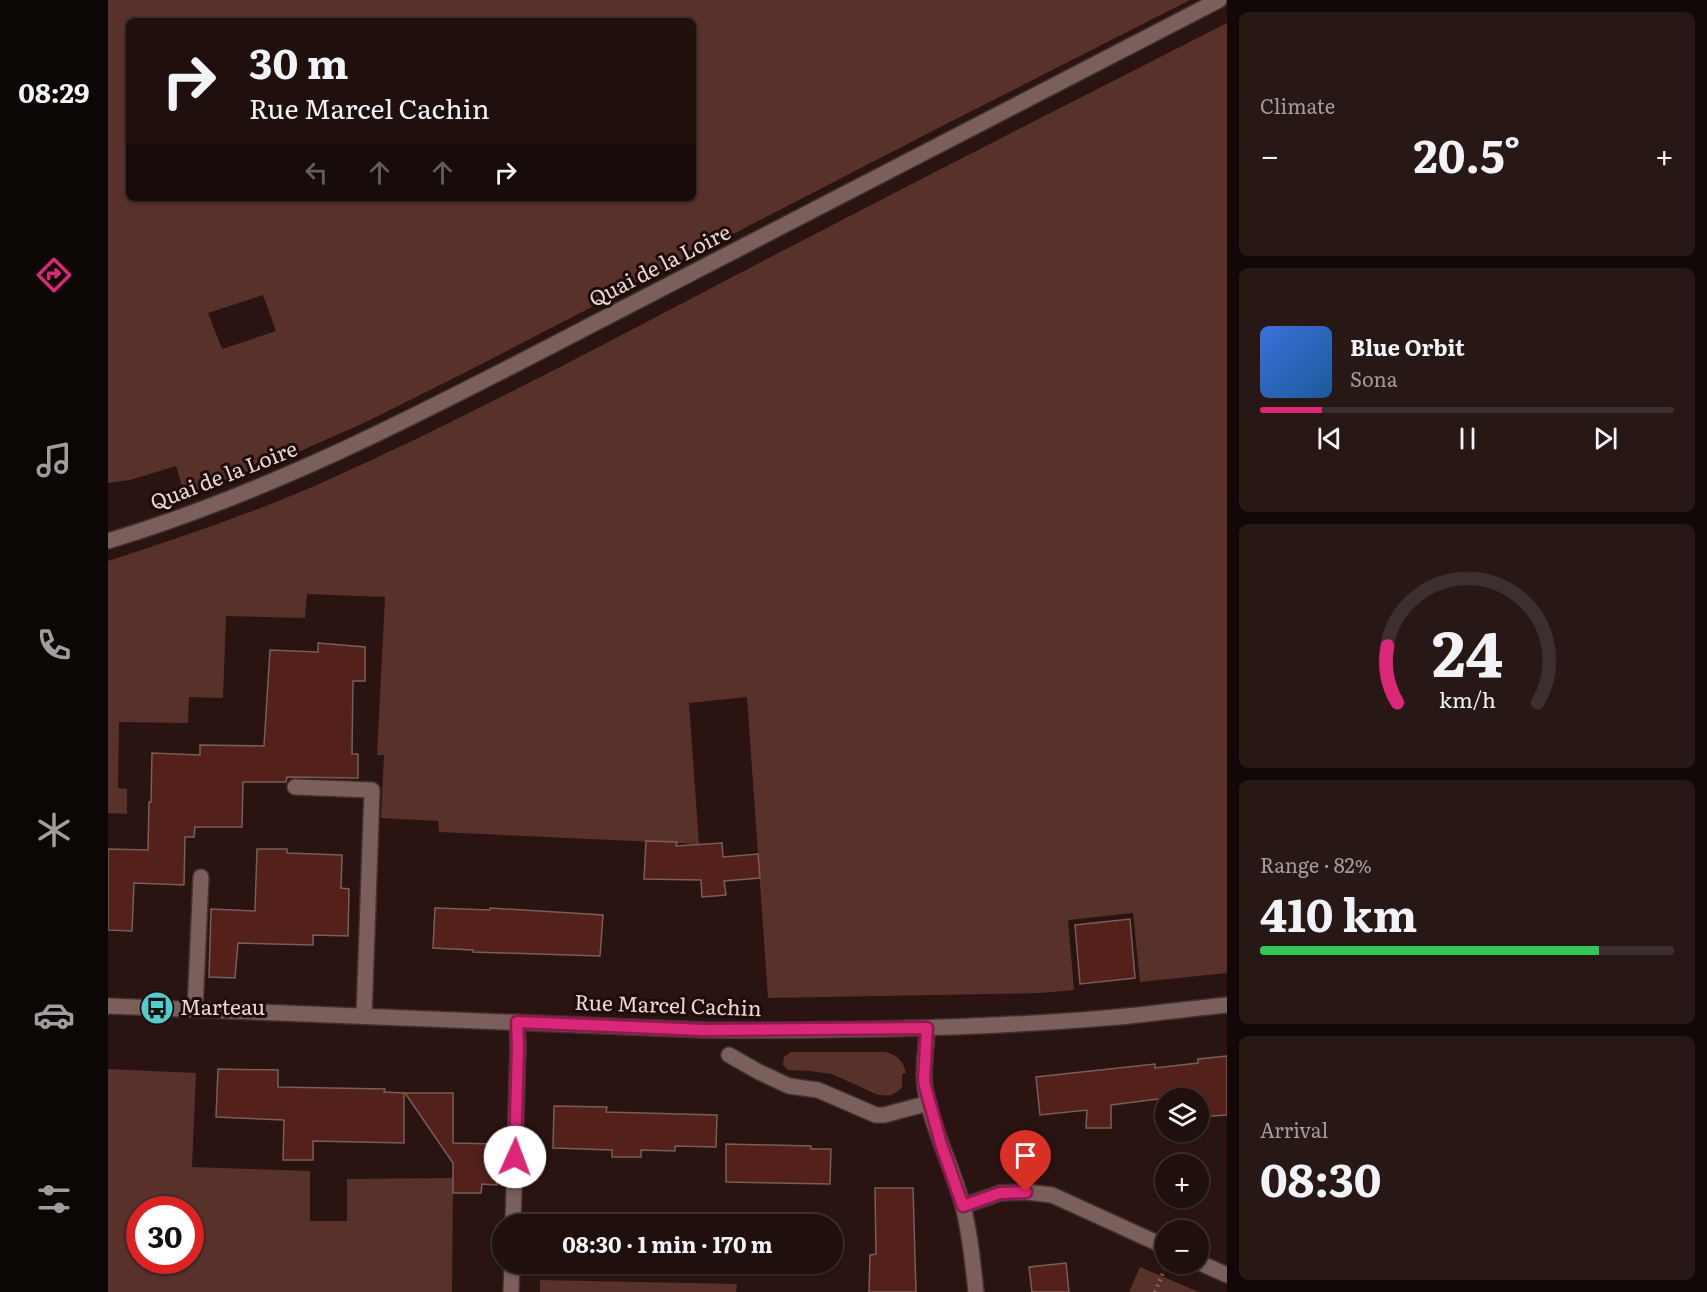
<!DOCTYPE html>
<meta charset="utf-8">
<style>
body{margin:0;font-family:Literata,serif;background:#271816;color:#f1f3f6;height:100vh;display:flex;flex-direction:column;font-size:22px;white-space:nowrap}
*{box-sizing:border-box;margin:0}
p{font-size:20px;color:#a19c9d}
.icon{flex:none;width:33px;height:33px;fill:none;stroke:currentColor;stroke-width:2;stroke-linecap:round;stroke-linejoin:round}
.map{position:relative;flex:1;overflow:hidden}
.details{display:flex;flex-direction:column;gap:12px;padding:12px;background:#110807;width:480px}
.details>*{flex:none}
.top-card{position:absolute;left:18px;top:18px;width:570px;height:183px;border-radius:9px;box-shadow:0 2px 4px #0004,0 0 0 2px #3c2f2e;background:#1f0f0d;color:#f1f3f6;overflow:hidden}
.controls{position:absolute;left:1047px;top:1088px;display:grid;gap:12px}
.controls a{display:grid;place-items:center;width:54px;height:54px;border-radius:50%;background:#1f0f0d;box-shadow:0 2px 4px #0004,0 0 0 2px #3c2f2e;font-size:30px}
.speed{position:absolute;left:18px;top:1196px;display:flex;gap:12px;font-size:30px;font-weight:700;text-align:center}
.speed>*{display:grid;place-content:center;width:78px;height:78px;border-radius:50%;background:#1f0f0d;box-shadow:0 2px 4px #0004,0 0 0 2px #3c2f2e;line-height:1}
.speed .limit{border:9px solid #d22;background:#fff;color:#111}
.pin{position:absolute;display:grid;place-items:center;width:51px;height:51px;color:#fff;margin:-62px -26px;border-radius:50% 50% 50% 0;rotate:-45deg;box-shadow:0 0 6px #0007}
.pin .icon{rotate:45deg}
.me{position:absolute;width:66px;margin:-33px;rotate:2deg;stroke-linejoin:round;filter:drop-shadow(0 0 4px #0008)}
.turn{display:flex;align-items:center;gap:21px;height:126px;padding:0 24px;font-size:27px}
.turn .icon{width:78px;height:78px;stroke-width:2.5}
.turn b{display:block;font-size:42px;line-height:51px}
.lanes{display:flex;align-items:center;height:57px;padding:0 24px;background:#0003;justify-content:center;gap:30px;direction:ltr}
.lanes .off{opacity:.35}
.big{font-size:45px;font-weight:700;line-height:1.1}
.details .widget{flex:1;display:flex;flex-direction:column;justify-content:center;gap:9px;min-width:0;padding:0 21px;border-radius:9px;background:#271816}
.details .dial{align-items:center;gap:0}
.dial svg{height:156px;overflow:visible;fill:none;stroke:#3c2f2e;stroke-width:7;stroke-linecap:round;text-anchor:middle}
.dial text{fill:#f1f3f6;stroke:none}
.song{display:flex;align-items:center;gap:18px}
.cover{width:72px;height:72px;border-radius:9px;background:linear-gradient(135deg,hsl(220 70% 55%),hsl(210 70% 35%))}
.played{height:6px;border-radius:3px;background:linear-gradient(90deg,#db2777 15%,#3c2f2e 15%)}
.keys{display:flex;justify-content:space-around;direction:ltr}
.heat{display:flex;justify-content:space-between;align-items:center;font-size:33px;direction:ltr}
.charge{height:9px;border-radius:4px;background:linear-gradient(90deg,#34c759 82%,#3c2f2e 0)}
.trip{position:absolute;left:384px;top:1214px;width:351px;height:60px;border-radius:30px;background:#1f0f0d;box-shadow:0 2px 4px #0004,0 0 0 2px #3c2f2e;font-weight:700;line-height:60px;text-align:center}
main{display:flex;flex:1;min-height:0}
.dock{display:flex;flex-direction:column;width:108px;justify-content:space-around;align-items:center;background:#0c0605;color:#a19c9d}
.dock .icon{width:42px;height:42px}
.dock .current{color:#db2777}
.dock b{font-size:27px;color:#f1f3f6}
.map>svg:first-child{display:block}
</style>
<main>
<nav class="dock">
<b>08:29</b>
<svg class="icon current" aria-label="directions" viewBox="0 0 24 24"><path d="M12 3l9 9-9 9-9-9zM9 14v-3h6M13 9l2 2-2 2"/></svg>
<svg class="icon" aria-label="music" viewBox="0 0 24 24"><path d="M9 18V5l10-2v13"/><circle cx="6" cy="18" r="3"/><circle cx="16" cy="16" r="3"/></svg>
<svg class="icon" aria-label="phone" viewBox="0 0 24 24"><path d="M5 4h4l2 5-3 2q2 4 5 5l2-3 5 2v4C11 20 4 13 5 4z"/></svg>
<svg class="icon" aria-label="climate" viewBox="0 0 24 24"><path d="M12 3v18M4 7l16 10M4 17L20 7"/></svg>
<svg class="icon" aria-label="car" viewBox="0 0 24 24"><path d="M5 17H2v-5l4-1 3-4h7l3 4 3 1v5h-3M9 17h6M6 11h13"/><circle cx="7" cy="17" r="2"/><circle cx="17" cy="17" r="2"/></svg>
<svg class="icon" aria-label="filters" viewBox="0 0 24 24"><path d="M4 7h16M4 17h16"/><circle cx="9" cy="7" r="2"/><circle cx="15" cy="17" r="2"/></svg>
</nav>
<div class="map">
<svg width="1119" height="1292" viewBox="0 0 1119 1292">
<rect width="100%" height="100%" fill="#291411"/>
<g fill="#59312b" fill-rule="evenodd">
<path d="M0,0H1082L842,122L360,371L260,421L170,461L67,498L64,496L66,490L74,486L68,466L22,480L0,483ZM21,21H585V198H21ZM155,295L168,331L114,349L100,313Z"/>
<path d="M1119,23V973L1032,982L1025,913L960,920L966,990L932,993L660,998L639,697L581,703L591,844L331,832L330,821L273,818L276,755H269L277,597L199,594L197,618L118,616L115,698L81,697L80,723L11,722L10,788L19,789V814L0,813V561C71,538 143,514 211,484C348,423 481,352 613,283C781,195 950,109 1119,23Z"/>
<path d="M683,1052H777C790,1055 795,1061 798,1073L794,1074V1087C786,1096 780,1097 768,1094L724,1074L701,1071L680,1070L675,1065L676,1057Z"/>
<path d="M0,1069L88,1073L84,1167L202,1171V1221H239V1179L345,1178L344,1292H0ZM32,1209H82V1260H32Z"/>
<polygon points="1032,1267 1091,1292 1021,1292"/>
<polygon points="432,1280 629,1284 628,1292 432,1292"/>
</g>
<g fill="#53201a" stroke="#785d59" stroke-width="1.5">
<polygon points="210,643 257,647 257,681 245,681 244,754 250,754 250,778 179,777 178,782 135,782 134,827 87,827 86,837 77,837 76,885 26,883 24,931 0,930 0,849 40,850 41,802 43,802 44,753 92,755 92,745 156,746 162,650 210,652"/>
<polygon points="538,841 569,842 568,846 614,843 615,857 650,854 652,878 616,881 618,895 594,897 593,880 536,879"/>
<polygon points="149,849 179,849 179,853 234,855 233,888 241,889 240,936 205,935 205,945 130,943 127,978 101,977 103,909 147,911"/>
<polygon points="327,908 382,910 382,908 495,915 492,956 365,952 365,950 325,948"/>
<polygon points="1022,919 1027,978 972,984 967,925"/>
<polygon points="1119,1056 1119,1115 1090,1117 1090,1098 1058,1098 1003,1105 1003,1128 978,1128 979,1110 932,1115 928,1077 1047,1064 1047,1068 1090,1063 1090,1059"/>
<polygon points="110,1069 170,1070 170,1087 277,1089 276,1092 296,1093 296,1143 205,1141 205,1160 175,1160 176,1120 108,1117"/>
<polygon points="297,1093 345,1093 345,1143 389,1144 389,1185 374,1184 373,1193 345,1193 345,1163"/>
<polygon points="446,1106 499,1107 498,1112 609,1115 608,1147 567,1146 567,1151 533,1150 533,1157 504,1157 504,1150 445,1148"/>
<polygon points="618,1144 703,1146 703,1149 723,1149 722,1184 618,1182"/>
<polygon points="767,1188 805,1188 808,1292 761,1292 762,1255 768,1254"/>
<polygon points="958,1263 961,1292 924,1292 921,1267"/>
</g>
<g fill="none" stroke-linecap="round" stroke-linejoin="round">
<g stroke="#403130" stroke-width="18">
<g id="service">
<polyline points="187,787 264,790 256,1016"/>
<polyline points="87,1009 93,877"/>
</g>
</g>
<g stroke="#403130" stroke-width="18">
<g id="minor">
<path d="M819,1028C819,1048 814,1068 817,1088C824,1128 844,1166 855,1206C862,1234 865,1263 868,1292"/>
<polyline points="621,1055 651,1072 681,1086 710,1090 768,1115 776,1115 821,1103"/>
<polyline points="855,1206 892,1193 918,1192 944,1195 1058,1247"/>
<polyline points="405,1224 410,1046 409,1022"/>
<polyline points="1090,1262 1119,1275"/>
<polyline points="403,1292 404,1263"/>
</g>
</g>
<g stroke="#403130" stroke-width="18">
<path id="tertiary" d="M0,1006L596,1030C730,1031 864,1029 997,1018C1038,1015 1078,1009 1119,1005"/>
</g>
<g stroke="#403130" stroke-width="18">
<path id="secondary" d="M0,541C183,486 351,393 520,306C717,204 914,102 1111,0"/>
</g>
<polyline stroke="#816f6c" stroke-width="4" stroke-dasharray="1.5 4.5" stroke-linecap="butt" points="1047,1292 1057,1268"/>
<use href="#service" stroke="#7a5f5b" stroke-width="15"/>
<use href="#minor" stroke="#7a5f5b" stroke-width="15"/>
<use href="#tertiary" stroke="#7a5f5b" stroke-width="15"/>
<use href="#secondary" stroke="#7a5f5b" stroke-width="15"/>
</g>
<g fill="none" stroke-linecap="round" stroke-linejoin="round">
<g stroke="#8e194d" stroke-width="15">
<polyline id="route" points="407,1157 410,1046 409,1022 596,1030 819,1028 816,1080 818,1090 833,1144 855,1206 892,1193 918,1192"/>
</g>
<use href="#route" stroke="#db2777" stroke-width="10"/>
</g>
<defs>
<g id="bus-disc" transform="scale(1.725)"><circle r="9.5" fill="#52cdcd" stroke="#1f0b08"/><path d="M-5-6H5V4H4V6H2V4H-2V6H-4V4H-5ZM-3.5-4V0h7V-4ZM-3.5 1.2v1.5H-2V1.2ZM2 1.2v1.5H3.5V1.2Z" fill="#111"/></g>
</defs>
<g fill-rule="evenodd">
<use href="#bus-disc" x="49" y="1008"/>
</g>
<g text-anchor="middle" stroke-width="6" stroke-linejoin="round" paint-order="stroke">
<g font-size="21" fill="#e7d7d5" stroke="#1f0b08">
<text transform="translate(552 266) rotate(-27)" y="7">Quai de la Loire</text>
<text transform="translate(116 476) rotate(-21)" y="7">Quai de la Loire</text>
<text transform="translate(560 1006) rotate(2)" y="7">Rue Marcel Cachin</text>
</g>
<g font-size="21" fill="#e7d7d5" stroke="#1f0b08" text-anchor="start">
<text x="72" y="1015">Marteau</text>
</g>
</g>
</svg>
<div class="controls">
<a><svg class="icon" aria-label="layers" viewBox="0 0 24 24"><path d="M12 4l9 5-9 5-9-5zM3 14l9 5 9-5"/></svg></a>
<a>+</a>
<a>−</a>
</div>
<div class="speed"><div class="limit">30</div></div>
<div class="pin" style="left:918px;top:1192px;background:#d93025"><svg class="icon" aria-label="arrive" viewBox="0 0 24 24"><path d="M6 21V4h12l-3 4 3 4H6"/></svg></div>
<svg class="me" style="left:407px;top:1157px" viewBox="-20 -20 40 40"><circle r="19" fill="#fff"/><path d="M0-13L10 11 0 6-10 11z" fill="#db2777"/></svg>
<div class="trip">08:30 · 1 min · 170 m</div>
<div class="top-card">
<div class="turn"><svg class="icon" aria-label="right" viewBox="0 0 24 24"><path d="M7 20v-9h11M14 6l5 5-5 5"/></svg><div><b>30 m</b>Rue Marcel Cachin</div></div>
<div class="lanes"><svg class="icon off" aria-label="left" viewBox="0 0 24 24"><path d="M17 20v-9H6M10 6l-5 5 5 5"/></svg><svg class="icon off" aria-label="ahead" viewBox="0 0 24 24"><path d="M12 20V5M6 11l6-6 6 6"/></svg><svg class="icon off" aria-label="ahead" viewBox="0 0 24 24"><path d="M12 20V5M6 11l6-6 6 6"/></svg><svg class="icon" aria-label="right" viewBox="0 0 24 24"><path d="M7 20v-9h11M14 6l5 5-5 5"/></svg></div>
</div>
</div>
<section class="details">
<div class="widget"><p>Climate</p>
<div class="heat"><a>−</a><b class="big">20.5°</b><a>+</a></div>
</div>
<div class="widget">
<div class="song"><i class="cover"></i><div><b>Blue Orbit</b><p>Sona</p></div></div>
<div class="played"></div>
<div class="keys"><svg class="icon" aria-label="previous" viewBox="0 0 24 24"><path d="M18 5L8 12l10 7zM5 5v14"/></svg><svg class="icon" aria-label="pause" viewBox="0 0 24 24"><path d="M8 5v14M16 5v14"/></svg><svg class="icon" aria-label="next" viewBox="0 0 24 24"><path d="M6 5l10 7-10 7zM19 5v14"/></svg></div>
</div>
<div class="widget dial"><svg viewBox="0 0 100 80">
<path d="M14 69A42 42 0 1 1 86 69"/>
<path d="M14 69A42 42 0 0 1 9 40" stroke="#db2777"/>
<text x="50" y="56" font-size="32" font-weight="700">24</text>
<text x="50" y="72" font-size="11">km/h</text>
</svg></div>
<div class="widget"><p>Range · 82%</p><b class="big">410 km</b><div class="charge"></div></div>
<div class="widget"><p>Arrival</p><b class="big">08:30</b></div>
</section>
</main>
